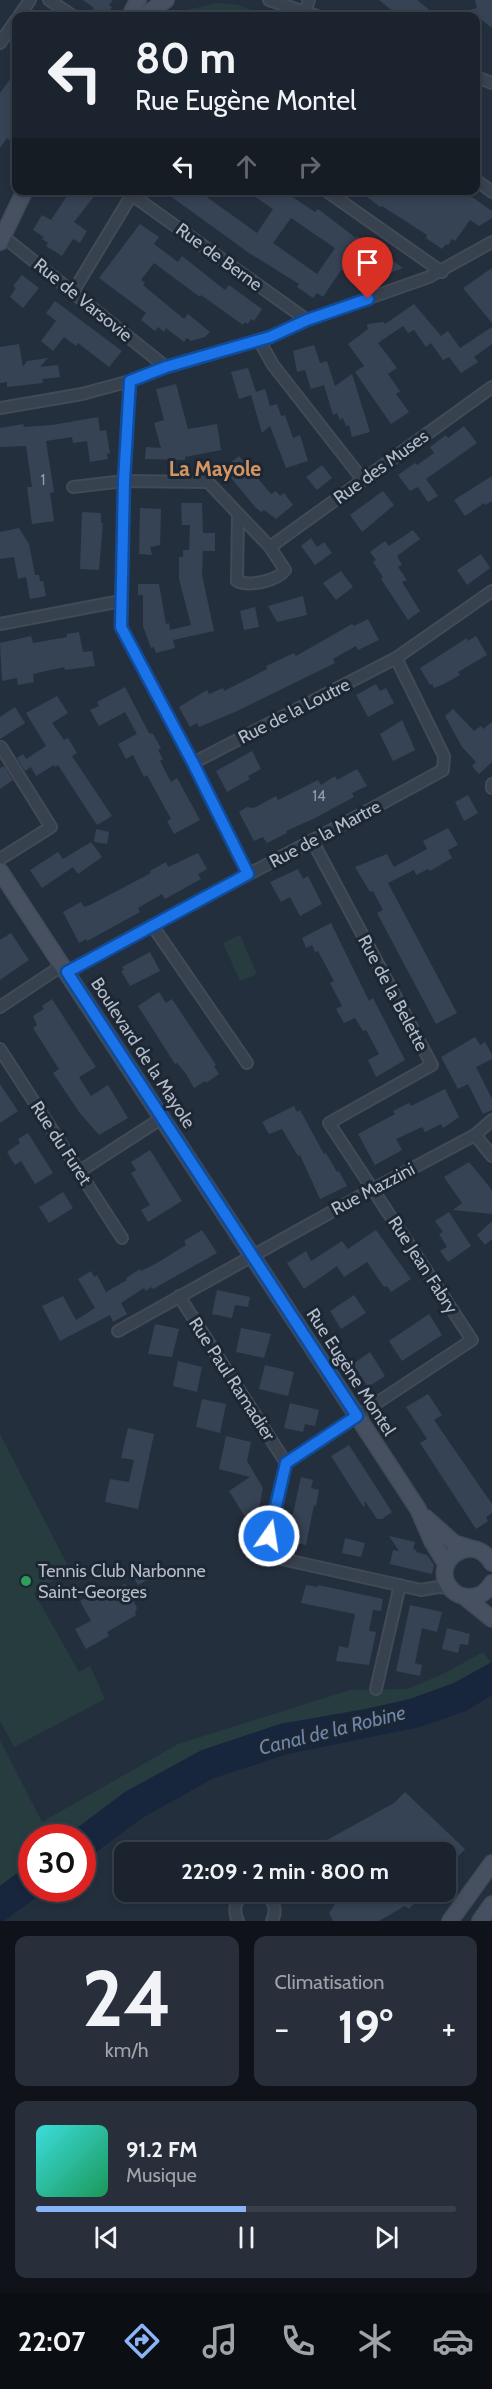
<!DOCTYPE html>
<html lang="fr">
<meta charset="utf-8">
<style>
body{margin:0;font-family:Cabin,sans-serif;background:#282f3a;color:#f1f3f6;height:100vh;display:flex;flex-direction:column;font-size:22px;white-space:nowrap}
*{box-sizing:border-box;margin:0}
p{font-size:20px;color:#a0a4aa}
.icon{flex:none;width:33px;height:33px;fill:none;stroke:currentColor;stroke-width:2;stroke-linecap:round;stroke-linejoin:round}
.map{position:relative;height:1921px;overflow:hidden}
.details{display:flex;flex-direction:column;gap:15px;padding:15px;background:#0f1319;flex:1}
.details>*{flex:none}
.guide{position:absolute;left:12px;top:12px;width:468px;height:183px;border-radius:12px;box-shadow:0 3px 9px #0003,0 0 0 2px #39404a;background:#1b232e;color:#f1f3f6;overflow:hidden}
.speed{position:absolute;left:18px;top:1824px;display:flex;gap:12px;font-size:30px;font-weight:700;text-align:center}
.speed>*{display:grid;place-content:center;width:78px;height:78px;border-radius:50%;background:#1b232e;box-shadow:0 3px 9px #0003,0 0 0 2px #39404a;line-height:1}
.speed .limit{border:9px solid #d22;background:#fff;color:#111}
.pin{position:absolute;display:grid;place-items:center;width:51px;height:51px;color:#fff;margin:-62px -26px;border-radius:50% 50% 50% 0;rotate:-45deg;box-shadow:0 0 6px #0007}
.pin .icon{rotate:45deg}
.me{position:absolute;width:66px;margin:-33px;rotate:13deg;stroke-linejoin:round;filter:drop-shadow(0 0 4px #0008)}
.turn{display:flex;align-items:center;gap:21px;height:126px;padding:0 24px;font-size:27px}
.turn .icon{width:78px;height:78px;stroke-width:2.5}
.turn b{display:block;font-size:42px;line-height:51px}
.lanes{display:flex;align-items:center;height:57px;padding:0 24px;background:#0003;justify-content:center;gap:30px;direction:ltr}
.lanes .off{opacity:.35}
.big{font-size:45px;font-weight:700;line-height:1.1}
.details .tile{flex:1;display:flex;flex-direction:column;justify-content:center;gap:9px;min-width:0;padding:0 21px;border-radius:12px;background:#282f3a}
.details .dial{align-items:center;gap:0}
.dial b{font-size:78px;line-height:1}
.song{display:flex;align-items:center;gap:18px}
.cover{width:72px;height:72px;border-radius:9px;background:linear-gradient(135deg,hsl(180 70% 55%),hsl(150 70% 35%))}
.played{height:6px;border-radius:3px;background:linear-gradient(90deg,#8ab4f8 50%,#39404a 50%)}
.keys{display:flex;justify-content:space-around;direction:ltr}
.heat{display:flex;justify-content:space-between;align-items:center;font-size:33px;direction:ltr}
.details .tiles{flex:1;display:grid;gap:15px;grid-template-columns:1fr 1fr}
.tile:last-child{grid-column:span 2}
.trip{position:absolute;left:114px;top:1842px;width:342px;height:60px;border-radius:12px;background:#1b232e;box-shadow:0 3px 9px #0003,0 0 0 2px #39404a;font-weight:700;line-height:60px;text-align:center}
.tab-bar{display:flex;height:96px;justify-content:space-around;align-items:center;background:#0b0e12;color:#a0a4aa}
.tab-bar .icon{width:42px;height:42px}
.tab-bar .selected{color:#8ab4f8}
.tab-bar b{font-size:27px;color:#f1f3f6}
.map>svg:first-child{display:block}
</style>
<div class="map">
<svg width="492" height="1921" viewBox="0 0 492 1921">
<rect width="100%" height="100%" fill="#242f3e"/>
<g fill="#263c3f">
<polygon points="217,3 237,5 270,16 172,16 169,14"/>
<polygon points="240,935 257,974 240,981 223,943"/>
<polygon points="0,1434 70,1570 34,1593 79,1672 90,1666 105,1699 14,1747 0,1721"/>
<polygon points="483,1652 491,1663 454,1683 410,1699 366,1709 280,1724 202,1750 125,1792 65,1837 32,1838 31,1863 0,1886 0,1740 42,1822 178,1744 350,1690 407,1689 445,1673"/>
</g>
<g fill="#17263c">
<polygon points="492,1662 492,1695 466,1711 420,1727 288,1754 214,1778 142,1818 83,1862 82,1838 65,1837 125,1792 202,1750 280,1724 366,1709 410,1699 454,1683"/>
<polygon points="31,1863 32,1888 48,1889 4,1921 0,1921 0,1886"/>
</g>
<g fill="#364354" fill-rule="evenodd">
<polygon points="83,0 113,0 109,5 112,7 106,16 100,16 92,11 94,8"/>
<polygon points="379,0 417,0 437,16 399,16"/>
<polygon points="475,0 492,0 492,28 469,10 477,8"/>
<polygon points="16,71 16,145 7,138 0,148 0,93"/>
<polygon points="71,190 99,190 74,222 87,231 80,243 73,239 62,256 46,246 48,243 42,239 44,237 33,230 42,215 51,220"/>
<path d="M162,190H197L257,233L273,209L245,190H282L315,212L318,209L356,238L357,236L403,268L366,282L346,267L343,271L341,270L323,297L317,293L313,298L297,287L299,284L249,253ZM291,218L335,248L317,274L273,243Z"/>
<polygon points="358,190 462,190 492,211 492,218 479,226 470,220 455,241 452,239 448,245 446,244 442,249 426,238 427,235 382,206 380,207"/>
<polygon points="140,224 159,237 154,244 178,262 182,256 225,290 229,285 262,309 254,321 251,319 248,324 245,322 243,325 201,295 200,297 154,263 141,280 145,283 143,285 184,319 188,314 210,332 205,337 191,341 187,338 184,342 166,328 164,332 158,327 155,331 141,320 146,313 99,278"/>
<polygon points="492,268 492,323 463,288"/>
<polygon points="22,275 39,288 23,308 10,297 16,288 13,286"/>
<polygon points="55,301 122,351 109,367 78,343 76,346 64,337 53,351 41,341 56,321 46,313"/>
<polygon points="414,304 441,336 448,331 460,348 492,327 492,344 474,357 478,362 461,373 449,357 443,360 431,343 426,347 414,330 408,333 403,326 378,343 397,368 388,374 400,391 396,394 409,412 391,424 355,372 364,366 348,344 368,329 367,324 383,322 385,324"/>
<polygon points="19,344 23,367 27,361 48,358 40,367 58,365 60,377 42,379 43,383 7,387 7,382 0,383 0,347"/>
<polygon points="314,345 320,363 327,361 335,386 352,374 370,432 352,437 349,425 346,426 343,418 340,420 337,413 333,415 324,385 311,389 305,370 297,372 293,351"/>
<polygon points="248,368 256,392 265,389 270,406 277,404 281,416 285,415 293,438 300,435 308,461 286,468 270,426 262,433 251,395 239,399 231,372"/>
<polygon points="176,384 188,429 217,424 221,450 185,457 185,460 145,459 146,447 161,448 154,423 164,420 156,389"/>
<polygon points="98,417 100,431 106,430 110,453 107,454 108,459 90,462 87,441 73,443 72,437 46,441 54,492 50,493 54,521 32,524 27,487 32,487 26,446 0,447 0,428 23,424 24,427 52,425"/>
<polygon points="464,426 477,443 426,479 438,496 428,502 418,487 410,491 398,475 415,463 417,465 434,453 430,447 446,435 448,438"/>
<polygon points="239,456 271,494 276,491 280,496 284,493 293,505 276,519 264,510 261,512 255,507 223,468"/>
<polygon points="322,465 332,478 317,490 306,477"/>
<polygon points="492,476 492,501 485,505 484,503 465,516 454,500"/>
<polygon points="383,491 394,505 362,532 350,515"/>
<polygon points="181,503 202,503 203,533 215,533 215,551 203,551 202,575 214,631 173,640 175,648 156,653 154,647 151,648 143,626 143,595 138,595 138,584 159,584 166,624 169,623 170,630 191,625 179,579 179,557 183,557 183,550 189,550 190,525 182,525"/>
<polygon points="140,508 161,509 160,545 150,547 152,555 139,554"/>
<polygon points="82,512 101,513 101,523 103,523 99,570 80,569"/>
<polygon points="19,528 29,544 35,575 39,575 40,581 43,581 46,596 30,599 26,577 18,579 14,557 0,559 0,532"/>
<polygon points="413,530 420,539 397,556 402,565 398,567 407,580 402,582 420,611 408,620 381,579 383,577 373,562 376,560 370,552 385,541 389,546"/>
<polygon points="311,538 317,547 324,542 332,553 315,565 301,546"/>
<polygon points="481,554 490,568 467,585 457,570"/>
<polygon points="341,571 353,587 336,600 323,583"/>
<polygon points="303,596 307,615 277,622 268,606"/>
<polygon points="255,607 259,627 244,630 240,611"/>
<polygon points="368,619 379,640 358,650 356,646 333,659 335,663 235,712 199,727 197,723 190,727 179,707 207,690 209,694 223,688 224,691 267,669 266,666 294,653 296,656 352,624 354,626"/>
<polygon points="79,632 83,652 92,651 95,666 65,670 64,667 33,674 34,682 18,685 17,678 2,681 0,643 31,636 33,643 67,637 67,634"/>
<polygon points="476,636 487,655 458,672 460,675 444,684 434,688 432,684 430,685 420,668 467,638 468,641"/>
<polygon points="376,684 380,691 386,688 394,703 368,717 356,695"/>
<polygon points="125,687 149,733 153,734 161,748 158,750 163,759 160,761 171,782 177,778 200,820 174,834 167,821 171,819 147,775 144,777 133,755 126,759 118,744 137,734 125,712 99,726 90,710 99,706 97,702"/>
<polygon points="57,696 68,713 52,723 64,740 68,738 77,753 72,756 112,816 97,825 58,765 55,767 54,765 36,776 31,767 25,771 17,758 23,754 26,759 46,746 26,713"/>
<polygon points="15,707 25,723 0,739 0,717"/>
<polygon points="453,709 474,731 481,726 483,729 492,722 492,762 479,774 472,766 476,762 462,747 445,716"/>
<polygon points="402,720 415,750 393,761 380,734"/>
<polygon points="252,751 261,769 248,776 250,779 227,792 216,771"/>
<polygon points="4,766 13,780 0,789 0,768"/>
<polygon points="357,769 367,786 352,793 354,797 313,819 286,831 287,833 267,843 263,837 254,841 239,812 247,807 254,808 276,796 278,800 318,780 321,785 335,776 337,780"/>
<polygon points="468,795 478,813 464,821 455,802"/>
<polygon points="448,828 458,845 448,850 452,858 430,871 428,869 416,875 414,870 388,883 457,1013 436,1024 377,913 383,910 373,891 370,892 355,867 387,854 394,867 427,849 423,841"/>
<polygon points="96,829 109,832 107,844 94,842"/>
<polygon points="91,842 102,857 78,874 73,867 42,888 30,870 58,852 63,859"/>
<polygon points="198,853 207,869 198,874 201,879 165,899 162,894 138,908 140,912 87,941 86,939 79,943 63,912 81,902 84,907 90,905 151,873 150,871 166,862 168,867"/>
<polygon points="298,869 303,879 308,876 322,904 300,916 290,897 281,902 270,882"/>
<polygon points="331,923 369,1001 373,998 405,1060 376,1077 368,1060 379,1054 366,1030 363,1031 355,1018 344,1023 336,1009 342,1006 330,983 334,981 318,951 315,952 312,945 306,948 302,938"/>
<polygon points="11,933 29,960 0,980 0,940"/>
<polygon points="150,952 160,971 130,986 121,971 124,970 122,967"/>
<polygon points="159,992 166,1003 172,999 216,1065 214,1066 219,1074 206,1083 205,1081 194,1088 186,1074 177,1063 175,1064 138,1006"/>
<polygon points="52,999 96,1067 79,1077 91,1096 108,1085 128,1118 99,1135 79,1112 53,1073 59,1069 33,1028 37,1025 33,1016 44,1009 42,1006"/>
<polygon points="475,1037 480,1045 485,1042 492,1055 492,1059 476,1067 492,1099 492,1110 483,1114 468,1084 458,1089 441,1057"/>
<polygon points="0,1084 18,1111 0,1123"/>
<polygon points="445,1089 459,1117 443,1128 441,1124 425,1132 422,1127 396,1139 402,1150 375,1165 358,1134 395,1114 393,1111 409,1103 411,1106"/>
<polygon points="294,1106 297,1112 300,1110 324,1154 326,1153 337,1172 339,1171 347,1186 320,1199 300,1155 298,1156 282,1129 269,1134 262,1122"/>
<polygon points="28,1133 53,1173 35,1184 21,1161 15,1165 7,1152 20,1143 18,1139"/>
<polygon points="150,1150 182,1201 148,1222 141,1210 150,1205 131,1173 136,1170 131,1162"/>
<polygon points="469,1162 492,1190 492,1214 453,1210 462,1203 444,1177"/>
<polygon points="63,1192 73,1208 49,1223 39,1207"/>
<polygon points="449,1212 471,1246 448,1262 440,1251 447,1247 439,1234 443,1232 435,1221"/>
<polygon points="492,1221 492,1239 485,1245 477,1235"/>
<polygon points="202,1230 217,1253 153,1289 151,1287 146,1291 144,1288 121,1303 127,1314 113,1322 110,1315 60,1341 42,1306 63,1296 76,1320 95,1308 78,1279 91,1271 94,1277 97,1275 106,1292 127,1280 126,1278 140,1269 141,1271 157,1263 186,1245 184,1241"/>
<polygon points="376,1230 411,1279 391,1292 387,1286 384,1287 367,1262 344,1277 337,1266 304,1289 287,1263 306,1251 311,1261 342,1241 348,1249"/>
<polygon points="217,1290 250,1297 248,1307 235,1305 232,1318 212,1314"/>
<polygon points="354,1295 366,1313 341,1329 330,1311"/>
<polygon points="429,1314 442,1335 402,1361 389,1341"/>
<polygon points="155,1324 179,1329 172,1357 148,1354"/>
<polygon points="241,1328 271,1334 264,1358 236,1352"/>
<polygon points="370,1352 385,1376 368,1387 353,1364"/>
<polygon points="178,1361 202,1367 197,1392 173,1386"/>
<polygon points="265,1365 294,1372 288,1396 259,1389"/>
<polygon points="428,1394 442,1415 434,1420 492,1504 492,1513 486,1517 488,1521 476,1529 420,1443 427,1439 406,1407"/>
<polygon points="202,1399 226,1404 220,1433 196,1427"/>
<polygon points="290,1403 319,1410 315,1426 305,1424 303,1432 284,1428"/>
<polygon points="128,1428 154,1434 138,1509 105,1502 110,1479 129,1482 134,1460 121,1458"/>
<polygon points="226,1436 251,1442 247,1461 263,1488 258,1514 247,1520 229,1491 250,1477 219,1469"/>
<polygon points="349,1445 392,1512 382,1519 377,1519 365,1501 364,1508 331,1456"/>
<polygon points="301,1477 313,1480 311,1488 319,1490 316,1506 314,1505 306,1545 287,1541"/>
<polygon points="389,1536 415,1542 413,1549 417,1550 416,1552 427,1555 434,1565 432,1574 390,1564 393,1550 399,1551"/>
<polygon points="345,1538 365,1543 361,1557 342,1553"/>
<polygon points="141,1560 151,1578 138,1585 128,1568"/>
<polygon points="125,1584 137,1608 135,1612 136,1615 107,1632 109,1636 86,1649 75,1629 91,1621 80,1601 98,1592 101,1596"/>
<polygon points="306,1585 318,1587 318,1585 383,1599 381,1611 373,1610 369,1631 376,1632 369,1665 336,1661 339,1646 348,1648 355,1614 301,1603"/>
<polygon points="410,1605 442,1612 437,1632 422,1628 415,1663 422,1665 420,1676 396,1671"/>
<polygon points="447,1628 470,1634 468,1645 460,1644 458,1653 442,1649"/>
<polygon points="405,1792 465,1849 452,1863 458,1875 446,1883 446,1852 322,1852 318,1845 394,1803"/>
<polygon points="328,1892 425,1892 409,1909 405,1906 379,1921 333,1921 329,1913 335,1904"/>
</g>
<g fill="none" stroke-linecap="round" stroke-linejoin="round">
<g stroke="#414a57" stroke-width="14">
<g id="street">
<polyline points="49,0 73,16"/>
<polyline points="269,0 317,16"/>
<polyline points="305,12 309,0"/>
<polyline points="19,16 30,0"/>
<polyline points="0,43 16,20"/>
<polyline points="476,77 492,83"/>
<polyline points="476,180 492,192"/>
<polyline points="325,190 442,272"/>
<polyline points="132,195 307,320"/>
<polyline points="0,234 166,367"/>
<polyline points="73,292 134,191"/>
<polyline points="259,340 273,365 363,480"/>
<polyline points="130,381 124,481 121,627 193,763 248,874"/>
<polyline points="0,408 82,394 130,381 166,367 270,337 307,320 429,277 492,242"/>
<path d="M73,487L124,481L208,482L270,547L285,570C277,581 249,587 237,581L238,515"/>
<polyline points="270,547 492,387"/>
<polyline points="0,624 121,601"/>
<polyline points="193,763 396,658 492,591"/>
<polyline points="492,784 492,788"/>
<polyline points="0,859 51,827 1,747"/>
<polyline points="152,925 247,1063"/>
<path d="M67,972C191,903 318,839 443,770L444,756L396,658"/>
<polyline points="0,1007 63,965"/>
<polyline points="0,1049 122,1238"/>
<polyline points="475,1135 492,1156"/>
<polyline points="80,1171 162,1118"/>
<path d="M179,1296L286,1463L269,1536C268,1547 273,1554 282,1559L421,1590L438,1587L450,1588"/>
<polyline points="118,1331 360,1196 475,1135 492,1120"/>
<polyline points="286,1463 472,1340 329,1123 432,1065 313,842"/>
<polyline points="376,1689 400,1585"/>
<path d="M261,1892C273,1897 278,1909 272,1921"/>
<path d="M238,1921C232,1908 236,1897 249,1892"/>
</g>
</g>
<g stroke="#414a57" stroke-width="18">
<g id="secondary">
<polyline points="130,16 138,0"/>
<polyline points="144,16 166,0"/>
<polyline points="0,242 25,190"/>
<polyline points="0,871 418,1509 432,1541 446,1564"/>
<polyline points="426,1518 454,1543 470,1548"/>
<path d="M492,1563C471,1528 427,1565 452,1590C457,1595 463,1597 469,1597C480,1597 487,1592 492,1583"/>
<polyline points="466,1598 492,1619"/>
<polyline points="450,1921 492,1863"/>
<polyline points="480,1921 492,1904"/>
</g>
</g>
<use href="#street" stroke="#38414e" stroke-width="10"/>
<use href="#secondary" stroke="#465061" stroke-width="15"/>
</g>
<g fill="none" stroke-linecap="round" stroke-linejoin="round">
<g stroke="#114b97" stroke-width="15">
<polyline id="route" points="269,1536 286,1463 357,1416 67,972 248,874 193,763 121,627 124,481 130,381 166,367 270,337 307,320 368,299"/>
</g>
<use href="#route" stroke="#1a73e8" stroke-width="10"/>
</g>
<circle fill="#2e9e5b" stroke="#1d2633" stroke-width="2" cx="26" cy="1581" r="6"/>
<g text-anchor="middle" stroke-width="6" stroke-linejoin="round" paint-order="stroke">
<g font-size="15" fill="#929caa">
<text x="43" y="485">1</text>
<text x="319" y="801">14</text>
</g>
<g font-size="18" fill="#b4bcc9" stroke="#1d2633">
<text transform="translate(219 257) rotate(36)" y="6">Rue de Berne</text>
<text transform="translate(83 300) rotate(39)" y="6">Rue de Varsovie</text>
<text transform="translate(381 467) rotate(-36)" y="6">Rue des Muses</text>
<text transform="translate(294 711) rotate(-27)" y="6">Rue de la Loutre</text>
<text transform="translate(325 834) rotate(-28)" y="6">Rue de la Martre</text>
<text transform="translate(393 993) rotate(62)" y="6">Rue de la Belette</text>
<text transform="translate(143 1053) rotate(57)" y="6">Boulevard de la Mayole</text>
<text transform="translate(61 1143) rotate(57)" y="6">Rue du Furet</text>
<text transform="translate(373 1189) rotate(-28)" y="6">Rue Mazzini</text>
<text transform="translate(423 1265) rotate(57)" y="6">Rue Jean Fabry</text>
<text transform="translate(351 1372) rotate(57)" y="6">Rue Eugène Montel</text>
<text transform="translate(232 1379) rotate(57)" y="6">Rue Paul Ramadier</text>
</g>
<g font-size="18" fill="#b4bcc9" stroke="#1d2633" text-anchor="start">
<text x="38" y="1577">Tennis Club Narbonne<tspan x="38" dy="21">Saint-Georges</tspan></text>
</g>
<g font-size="20" font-style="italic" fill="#6d86a8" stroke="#1d2633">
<text transform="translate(332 1730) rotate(-14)" y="7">Canal de la Robine</text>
</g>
<g font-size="21" font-weight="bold" fill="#d59563" stroke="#1d2633">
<text x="215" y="476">La Mayole</text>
</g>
</g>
</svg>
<div class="speed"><div class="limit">30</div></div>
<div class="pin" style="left:368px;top:299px;background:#d93025"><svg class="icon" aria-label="arrive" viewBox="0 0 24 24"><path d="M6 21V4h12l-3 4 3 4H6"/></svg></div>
<svg class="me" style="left:269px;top:1536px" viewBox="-20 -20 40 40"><circle r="17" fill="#1a73e8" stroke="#fff" stroke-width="3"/><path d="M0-11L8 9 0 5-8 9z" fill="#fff"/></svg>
<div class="trip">22:09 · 2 min · 800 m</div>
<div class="guide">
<div class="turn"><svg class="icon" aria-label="left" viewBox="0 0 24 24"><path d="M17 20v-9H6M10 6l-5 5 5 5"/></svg><div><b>80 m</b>Rue Eugène Montel</div></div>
<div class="lanes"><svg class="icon" aria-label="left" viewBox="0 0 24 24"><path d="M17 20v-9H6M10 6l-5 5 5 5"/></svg><svg class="icon off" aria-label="ahead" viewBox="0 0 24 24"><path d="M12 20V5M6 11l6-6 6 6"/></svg><svg class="icon off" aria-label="right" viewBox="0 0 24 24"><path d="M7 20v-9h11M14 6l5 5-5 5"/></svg></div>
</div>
</div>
<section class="details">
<div class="tiles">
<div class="tile dial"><b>24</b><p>km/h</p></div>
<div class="tile"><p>Climatisation</p>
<div class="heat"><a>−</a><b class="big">19°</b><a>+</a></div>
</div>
<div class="tile">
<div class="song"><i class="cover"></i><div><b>91.2 FM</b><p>Musique</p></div></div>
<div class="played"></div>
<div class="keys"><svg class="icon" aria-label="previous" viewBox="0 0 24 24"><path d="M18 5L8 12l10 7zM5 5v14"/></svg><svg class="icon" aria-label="pause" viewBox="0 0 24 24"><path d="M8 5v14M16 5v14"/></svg><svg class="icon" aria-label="next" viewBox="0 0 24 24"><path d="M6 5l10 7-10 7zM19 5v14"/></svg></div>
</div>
</div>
</section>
<nav class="tab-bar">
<b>22:07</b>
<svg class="icon selected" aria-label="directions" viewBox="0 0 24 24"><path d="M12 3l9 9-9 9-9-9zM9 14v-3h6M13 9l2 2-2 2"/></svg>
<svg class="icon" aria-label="music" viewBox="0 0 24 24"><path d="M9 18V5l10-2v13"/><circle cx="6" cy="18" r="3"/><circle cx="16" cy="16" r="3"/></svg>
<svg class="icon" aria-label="phone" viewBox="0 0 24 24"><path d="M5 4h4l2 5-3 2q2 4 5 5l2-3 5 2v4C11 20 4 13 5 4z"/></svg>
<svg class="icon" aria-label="climate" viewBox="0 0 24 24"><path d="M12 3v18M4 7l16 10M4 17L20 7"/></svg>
<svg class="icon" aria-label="car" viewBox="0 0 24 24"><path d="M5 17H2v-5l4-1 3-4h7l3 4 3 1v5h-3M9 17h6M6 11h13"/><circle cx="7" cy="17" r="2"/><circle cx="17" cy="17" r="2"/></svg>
</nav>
